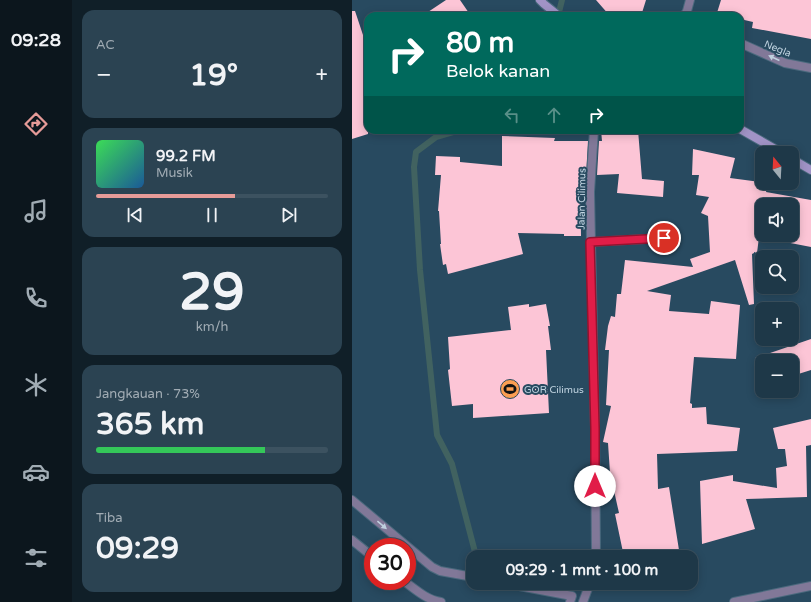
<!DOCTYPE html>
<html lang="id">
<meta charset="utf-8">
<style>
body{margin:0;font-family:"Varela Round",sans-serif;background:#2b4352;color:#f1f3f6;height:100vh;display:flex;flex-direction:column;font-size:15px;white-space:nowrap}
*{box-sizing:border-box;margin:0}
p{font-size:13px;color:#a1acb4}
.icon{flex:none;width:22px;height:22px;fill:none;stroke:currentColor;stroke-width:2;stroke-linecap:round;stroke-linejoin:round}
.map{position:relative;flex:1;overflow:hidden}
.side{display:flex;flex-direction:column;gap:10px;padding:10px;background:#101f28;width:280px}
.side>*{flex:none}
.banner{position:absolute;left:12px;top:12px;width:380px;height:122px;border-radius:12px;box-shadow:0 2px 10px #0003,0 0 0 1px #3c5260;background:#00695c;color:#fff;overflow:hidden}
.needle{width:26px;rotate:342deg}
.fabs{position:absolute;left:403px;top:146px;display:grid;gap:8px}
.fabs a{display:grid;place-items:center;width:44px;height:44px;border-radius:8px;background:#1e3848;box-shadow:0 2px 10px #0003,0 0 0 1px #3c5260;font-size:20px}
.speed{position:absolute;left:12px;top:538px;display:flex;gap:8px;font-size:20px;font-weight:700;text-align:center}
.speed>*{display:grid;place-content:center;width:52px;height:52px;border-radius:50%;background:#1e3848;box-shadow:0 2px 10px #0003,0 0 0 1px #3c5260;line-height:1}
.speed .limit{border:6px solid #d22;background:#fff;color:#111}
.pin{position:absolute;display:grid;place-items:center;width:34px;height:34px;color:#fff;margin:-17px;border:2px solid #fff;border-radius:50%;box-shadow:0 1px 4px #0007}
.me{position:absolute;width:44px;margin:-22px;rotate:0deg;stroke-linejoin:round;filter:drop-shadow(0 0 3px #0008)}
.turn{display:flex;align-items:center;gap:14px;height:84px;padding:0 16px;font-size:18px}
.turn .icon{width:52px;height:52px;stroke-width:2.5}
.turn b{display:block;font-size:28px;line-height:34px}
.lanes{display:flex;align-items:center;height:38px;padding:0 16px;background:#0003;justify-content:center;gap:20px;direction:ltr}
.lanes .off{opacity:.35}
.big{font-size:30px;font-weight:700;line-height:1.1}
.side .card{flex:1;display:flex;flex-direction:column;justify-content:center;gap:6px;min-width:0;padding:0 14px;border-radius:12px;background:#2b4352}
.side .dial{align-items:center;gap:0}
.dial b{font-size:52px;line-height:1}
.song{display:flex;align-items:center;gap:12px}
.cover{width:48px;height:48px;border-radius:6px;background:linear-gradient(135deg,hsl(130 70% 55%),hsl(210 70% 35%))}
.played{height:4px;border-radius:2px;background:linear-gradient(90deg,#e69b98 60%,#3c5260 60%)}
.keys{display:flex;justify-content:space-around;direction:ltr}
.heat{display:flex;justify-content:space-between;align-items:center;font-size:22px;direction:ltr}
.charge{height:6px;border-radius:3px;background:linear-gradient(90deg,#34c759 73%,#3c5260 0)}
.trip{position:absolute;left:114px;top:550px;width:232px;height:40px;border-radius:12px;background:#1e3848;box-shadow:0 2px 10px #0003,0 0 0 1px #3c5260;font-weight:700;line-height:40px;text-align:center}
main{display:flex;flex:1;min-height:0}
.dock{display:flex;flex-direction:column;width:72px;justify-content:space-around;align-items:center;background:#0c161d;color:#a1acb4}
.dock .icon{width:28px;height:28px}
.dock .active{color:#e69b98}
.dock b{font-size:18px;color:#f1f3f6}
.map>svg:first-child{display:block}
</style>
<main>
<nav class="dock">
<b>09:28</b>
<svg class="icon active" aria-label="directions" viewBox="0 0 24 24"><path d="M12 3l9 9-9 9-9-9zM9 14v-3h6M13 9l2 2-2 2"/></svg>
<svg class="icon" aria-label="music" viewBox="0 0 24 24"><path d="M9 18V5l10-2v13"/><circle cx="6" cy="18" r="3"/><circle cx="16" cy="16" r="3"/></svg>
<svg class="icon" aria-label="phone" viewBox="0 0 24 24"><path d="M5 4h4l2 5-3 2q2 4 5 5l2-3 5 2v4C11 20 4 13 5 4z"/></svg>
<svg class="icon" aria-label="climate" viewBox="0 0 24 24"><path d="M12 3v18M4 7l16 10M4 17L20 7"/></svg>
<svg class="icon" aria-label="car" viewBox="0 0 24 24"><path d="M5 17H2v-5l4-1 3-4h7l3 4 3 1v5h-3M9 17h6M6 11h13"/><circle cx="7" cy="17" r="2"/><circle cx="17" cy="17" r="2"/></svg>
<svg class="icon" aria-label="filters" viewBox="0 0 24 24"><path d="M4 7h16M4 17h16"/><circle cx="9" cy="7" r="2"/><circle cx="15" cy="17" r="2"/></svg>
</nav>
<section class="side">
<div class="card"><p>AC</p>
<div class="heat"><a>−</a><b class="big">19°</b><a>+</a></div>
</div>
<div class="card">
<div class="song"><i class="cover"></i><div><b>99.2 FM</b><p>Musik</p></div></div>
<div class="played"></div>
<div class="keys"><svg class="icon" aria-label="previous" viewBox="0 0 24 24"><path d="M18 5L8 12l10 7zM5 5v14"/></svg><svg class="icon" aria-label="pause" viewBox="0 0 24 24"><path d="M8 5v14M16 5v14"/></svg><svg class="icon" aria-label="next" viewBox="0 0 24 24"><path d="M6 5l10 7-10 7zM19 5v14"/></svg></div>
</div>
<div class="card dial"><b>29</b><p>km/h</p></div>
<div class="card"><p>Jangkauan · 73%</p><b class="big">365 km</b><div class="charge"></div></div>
<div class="card"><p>Tiba</p><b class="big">09:29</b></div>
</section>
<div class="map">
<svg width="459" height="602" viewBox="0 0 459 602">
<rect width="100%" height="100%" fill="#284a60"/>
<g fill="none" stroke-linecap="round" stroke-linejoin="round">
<g stroke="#416260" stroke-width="6">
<polyline points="206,16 210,0"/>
<polyline points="108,130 84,137 64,152 62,167 68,270 85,435 100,464 123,552 123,557"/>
</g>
</g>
<g fill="#fcc5d6" fill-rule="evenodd">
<polygon points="94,0 108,0 119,16 70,16"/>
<polygon points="244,0 294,0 289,16 258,16"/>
<polygon points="369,0 459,0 459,39 400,28 401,22 388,19 388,16 364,16"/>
<polygon points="0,11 3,11 16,50 16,134 0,139"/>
<polygon points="249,130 286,130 290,179 312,181 311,197 265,193 267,174 245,175 247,141 250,141"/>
<polygon points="150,136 203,138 202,141 236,141 234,176 228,177 229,236 212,236 212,234 166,233 171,254 96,274 94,264 91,265 88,244 89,244 87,211 86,211 89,175 83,175 84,156 108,157 108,162 150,166"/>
<path d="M341,149L383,158L378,178L416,183L414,192L459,200V247L407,237L405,253L402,252V253L400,254L402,304L397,305L383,260L295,291L319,295L317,311L357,314L359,301L388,305L384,359L342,357L338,403L340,404V408L354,407L355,424L388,428L385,451L305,454L306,489L317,487L327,550L309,554L310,556L272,557L263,514L267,513L258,473L256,443L251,442L259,406L254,405L257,350H253L256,326L259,316L263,317L265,294H269L273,260L341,267L338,259L358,252L356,216L349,213L357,197L344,195L347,175H340ZM410,205H440V235H410Z"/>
<polygon points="177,304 177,307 194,304 198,326 196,326 199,350 194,350 197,413 121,418 121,404 100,406 96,370 98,369 96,337 159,330 156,307"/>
<polygon points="459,339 459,370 440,376 440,361 403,361 403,358"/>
<polygon points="459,419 459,445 454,446 455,497 394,499 403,529 350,544 348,481 381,475 381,481 425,488 424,468 435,466 433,449 426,449 421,428"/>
</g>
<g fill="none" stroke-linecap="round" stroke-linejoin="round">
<g stroke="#4a697d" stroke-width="10">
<polyline id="service" points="382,602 459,586"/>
</g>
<g stroke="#4a697d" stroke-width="10">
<g id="minor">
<polyline points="332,16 335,11 338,0"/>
<polyline points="388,43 433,63 459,68"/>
<polyline points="242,130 238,192 239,242 243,429 244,557"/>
<polyline points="239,242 312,238"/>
<polyline points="0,500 80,567 88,571 121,577"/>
<polyline points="0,540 21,557"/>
<path d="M52,581C64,590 75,600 89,602"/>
<polyline points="151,583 220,596 218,602"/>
<polyline points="231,602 238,583"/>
</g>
</g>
<g stroke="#4a697d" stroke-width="10">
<g id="secondary">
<polyline points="188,0 192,4 207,16"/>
<polyline points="388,129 430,153"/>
<polyline points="440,159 459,170"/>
</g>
</g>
<use href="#service" stroke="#817898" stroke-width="8"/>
<use href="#minor" stroke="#817898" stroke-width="8"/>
<use href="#secondary" stroke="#a193c6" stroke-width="8"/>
</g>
<defs><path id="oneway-solid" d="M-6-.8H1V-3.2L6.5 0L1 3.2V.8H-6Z"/></defs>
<g fill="#bfd0de">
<use href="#oneway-solid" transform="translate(422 58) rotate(-155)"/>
<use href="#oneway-solid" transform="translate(30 525) rotate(40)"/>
</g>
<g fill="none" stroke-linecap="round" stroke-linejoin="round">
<g stroke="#92132f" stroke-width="10">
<polyline id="route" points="243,486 243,428 238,242 312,238"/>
</g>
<use href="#route" stroke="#e11d48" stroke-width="7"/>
</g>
<defs>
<g id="stadium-disc" transform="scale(1)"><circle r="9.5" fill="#fb9e52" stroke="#284a60"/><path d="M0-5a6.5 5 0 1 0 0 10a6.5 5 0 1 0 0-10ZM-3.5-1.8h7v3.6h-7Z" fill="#111"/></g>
</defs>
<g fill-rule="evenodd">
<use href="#stadium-disc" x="158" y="389"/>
</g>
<g text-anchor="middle" stroke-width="4" stroke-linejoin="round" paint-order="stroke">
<g font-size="10" fill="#c2d5e2" stroke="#284a60">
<text transform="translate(426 48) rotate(22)" y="4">Negla</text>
<text transform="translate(229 199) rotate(-89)" y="4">Jalan Cilimus</text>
</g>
<g font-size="10" fill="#c2d5e2" stroke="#284a60" text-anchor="start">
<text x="172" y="393">GOR Cilimus</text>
</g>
</g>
</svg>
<div class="fabs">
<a><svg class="needle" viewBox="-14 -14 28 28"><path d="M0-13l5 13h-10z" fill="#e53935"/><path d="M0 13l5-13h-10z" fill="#a1acb4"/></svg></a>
<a><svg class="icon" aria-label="sound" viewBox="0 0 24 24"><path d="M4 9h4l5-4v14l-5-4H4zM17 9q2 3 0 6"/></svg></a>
<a><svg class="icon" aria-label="search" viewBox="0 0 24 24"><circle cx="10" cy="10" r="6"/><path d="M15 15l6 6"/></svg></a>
<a>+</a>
<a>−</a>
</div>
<div class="speed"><div class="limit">30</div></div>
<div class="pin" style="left:312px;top:238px;background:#d93025"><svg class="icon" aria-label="arrive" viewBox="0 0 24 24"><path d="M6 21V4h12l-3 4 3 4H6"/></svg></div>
<svg class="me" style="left:243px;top:486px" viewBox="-20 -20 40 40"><circle r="19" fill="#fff"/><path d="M0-13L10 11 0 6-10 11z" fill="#e11d48"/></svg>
<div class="trip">09:29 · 1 mnt · 100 m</div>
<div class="banner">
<div class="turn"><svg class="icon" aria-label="right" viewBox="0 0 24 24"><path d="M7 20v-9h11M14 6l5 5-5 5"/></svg><div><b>80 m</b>Belok kanan</div></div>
<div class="lanes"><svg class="icon off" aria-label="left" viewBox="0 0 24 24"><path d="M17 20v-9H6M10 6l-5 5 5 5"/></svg><svg class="icon off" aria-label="ahead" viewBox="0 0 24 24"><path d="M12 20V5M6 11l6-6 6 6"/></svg><svg class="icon" aria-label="right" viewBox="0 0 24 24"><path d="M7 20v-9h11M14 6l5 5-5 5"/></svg></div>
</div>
</div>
</main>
